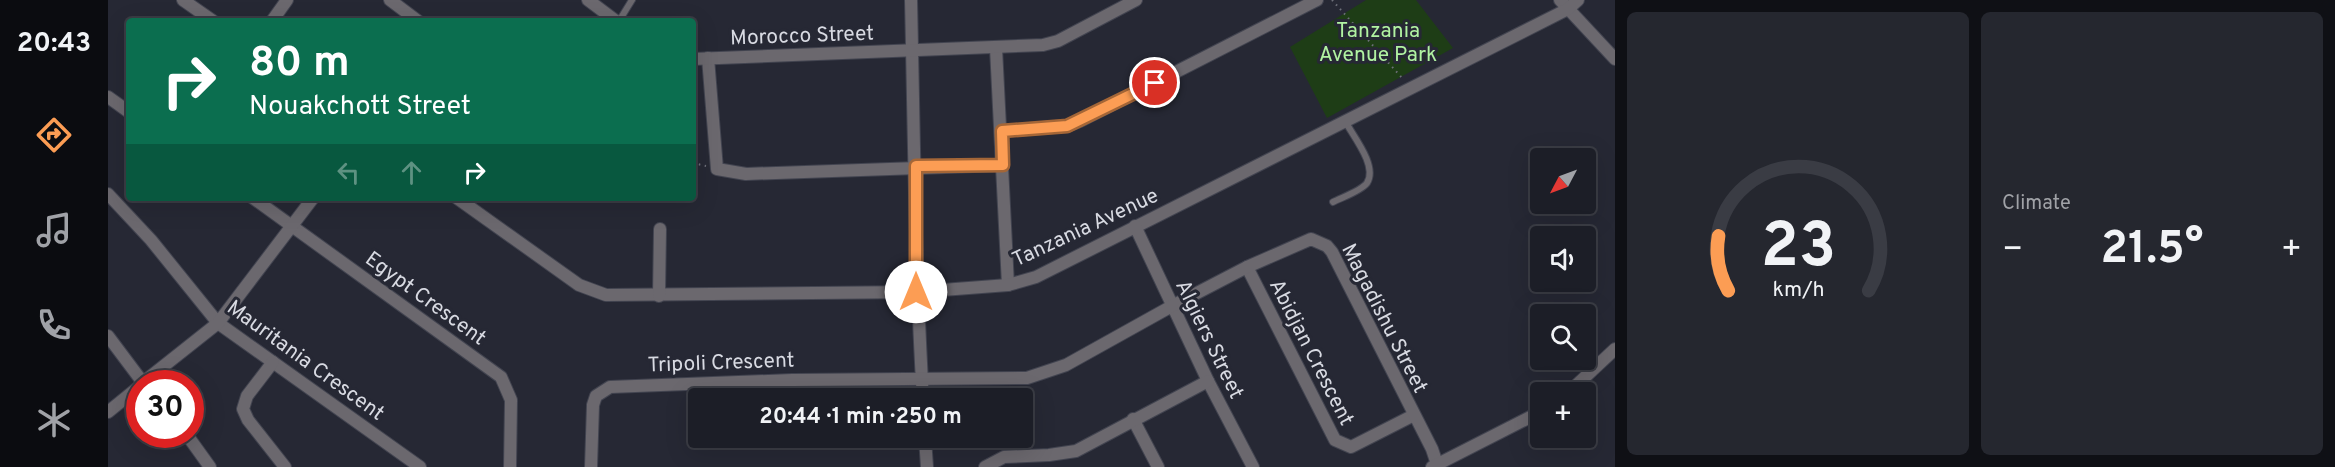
<!DOCTYPE html>
<meta charset="utf-8">
<style>
body{margin:0;font-family:Overpass,sans-serif;background:#25272f;color:#f1f3f6;height:100vh;display:flex;flex-direction:column;font-size:22px;white-space:nowrap}
*{box-sizing:border-box;margin:0}
p{font-size:20px;color:#a0a2a7}
.icon{flex:none;width:33px;height:33px;fill:none;stroke:currentColor;stroke-width:2;stroke-linecap:round;stroke-linejoin:round}
.map{position:relative;flex:1;overflow:hidden}
.panel{display:flex;flex-direction:column;gap:12px;padding:12px;background:#0f1015;width:720px}
.panel>*{flex:none}
.banner{position:absolute;left:18px;top:18px;width:570px;height:183px;border-radius:6px;box-shadow:0 6px 24px #0002,0 0 0 2px #3a3c44;background:#0b6e4f;color:#fff;overflow:hidden}
.needle{width:39px;rotate:229deg}
.controls{position:absolute;left:1422px;top:148px;display:grid;gap:12px}
.controls a{display:grid;place-items:center;width:66px;height:66px;border-radius:6px;background:#1c1e27;box-shadow:0 6px 24px #0002,0 0 0 2px #3a3c44;font-size:30px}
.speed{position:absolute;left:18px;top:370px;display:flex;gap:12px;font-size:30px;font-weight:700;text-align:center}
.speed>*{display:grid;place-content:center;width:78px;height:78px;border-radius:50%;background:#1c1e27;box-shadow:0 6px 24px #0002,0 0 0 2px #3a3c44;line-height:1}
.speed .limit{border:9px solid #d22;background:#fff;color:#111}
.pin{position:absolute;display:grid;place-items:center;width:51px;height:51px;color:#fff;margin:-26px;border:3px solid #fff;border-radius:50%;box-shadow:0 2px 6px #0007}
.me{position:absolute;width:66px;margin:-33px;rotate:0deg;stroke-linejoin:round;filter:drop-shadow(0 0 4px #0008)}
.turn{display:flex;align-items:center;gap:21px;height:126px;padding:0 24px;font-size:27px}
.turn .icon{width:78px;height:78px;stroke-width:2.5}
.turn b{display:block;font-size:42px;line-height:51px}
.lanes{display:flex;align-items:center;height:57px;padding:0 24px;background:#0003;justify-content:center;gap:30px;direction:ltr}
.lanes .off{opacity:.35}
.big{font-size:45px;font-weight:700;line-height:1.1}
.panel .card{flex:1;display:flex;flex-direction:column;justify-content:center;gap:9px;min-width:0;padding:0 21px;border-radius:9px;background:#25272f}
.panel .dial{align-items:center;gap:0}
.dial svg{height:156px;overflow:visible;fill:none;stroke:#3a3c44;stroke-width:7;stroke-linecap:round;text-anchor:middle}
.dial text{fill:#f1f3f6;stroke:none}
.heat{display:flex;justify-content:space-between;align-items:center;font-size:33px;direction:ltr}
.panel .tiles{flex:1;display:grid;gap:12px;grid-template-columns:repeat(2,1fr)}
.trip{position:absolute;left:580px;top:388px;width:345px;height:60px;border-radius:6px;background:#1c1e27;box-shadow:0 6px 24px #0002,0 0 0 2px #3a3c44;font-weight:700;line-height:60px;text-align:center}
main{display:flex;flex:1;min-height:0}
.dock{display:flex;flex-direction:column;width:108px;justify-content:space-around;align-items:center;background:#0b0c10;color:#a0a2a7}
.dock .icon{width:42px;height:42px}
.dock .on{color:#fc9d54}
.dock b{font-size:27px;color:#f1f3f6}
.map>svg:first-child{display:block}
</style>
<main>
<nav class="dock">
<b>20:43</b>
<svg class="icon on" aria-label="directions" viewBox="0 0 24 24"><path d="M12 3l9 9-9 9-9-9zM9 14v-3h6M13 9l2 2-2 2"/></svg>
<svg class="icon" aria-label="music" viewBox="0 0 24 24"><path d="M9 18V5l10-2v13"/><circle cx="6" cy="18" r="3"/><circle cx="16" cy="16" r="3"/></svg>
<svg class="icon" aria-label="phone" viewBox="0 0 24 24"><path d="M5 4h4l2 5-3 2q2 4 5 5l2-3 5 2v4C11 20 4 13 5 4z"/></svg>
<svg class="icon" aria-label="climate" viewBox="0 0 24 24"><path d="M12 3v18M4 7l16 10M4 17L20 7"/></svg>
</nav>
<div class="map">
<svg width="1507" height="467" viewBox="0 0 1507 467">
<rect width="100%" height="100%" fill="#262834"/>
<polygon fill="#1e3d16" points="1258,0 1308,0 1345,48 1219,118 1182,47"/>
<g fill="none" stroke-linecap="round" stroke-linejoin="round">
<g stroke="#424450" stroke-width="8">
<g id="lane">
<polyline points="511,21 524,0"/>
<path d="M1225,202C1235,197 1253,191 1259,183C1270,166 1245,136 1237,121"/>
</g>
</g>
<g stroke="#424450" stroke-width="14">
<g id="street">
<polyline points="75,0 105,21"/>
<polyline points="282,0 310,21"/>
<polyline points="480,0 508,21"/>
<path d="M803,0C806,133 807,266 815,399"/>
<polyline points="1452,0 1507,59"/>
<polyline points="164,21 179,0"/>
<polyline points="888,48 900,285"/>
<polyline points="600,58 609,169 638,174 895,165"/>
<polyline points="585,59 935,45 950,41 1028,0"/>
<polyline points="0,97 21,112"/>
<polyline points="894,131 959,126 972,121 1209,0"/>
<polyline points="0,194 43,240 110,323 312,467"/>
<polyline points="145,198 393,377 403,400 402,467"/>
<polyline points="349,198 471,285 498,295 808,292 900,285 928,277 1460,9 1470,0"/>
<polyline points="1027,226 1100,381 1145,467"/>
<polyline points="1139,267 1227,440 1243,447 1306,415"/>
<polyline points="551,296 552,229"/>
<polyline points="0,336 36,384"/>
<polyline points="165,362 139,396 135,409 140,420 177,467"/>
<polyline points="33,384 110,323 205,198"/>
<polyline points="1460,393 1507,349"/>
<polyline points="0,412 32,386"/>
<polyline points="1025,419 1050,467"/>
<polyline points="79,435 102,467"/>
<polyline points="817,438 819,467"/>
<polyline points="483,467 485,405 488,396 502,387 684,380 919,378 958,365 1064,306 1139,267 1203,239 1219,246 1224,252 1324,449 1329,464"/>
<polyline points="877,467 896,457 941,455 968,451 1100,381"/>
<polyline points="1324,467 1432,412"/>
</g>
</g>
<g stroke="#6e707a" stroke-width="2" stroke-dasharray="1.5 4.5" stroke-linecap="butt">
<polyline points="1224,0 1295,79"/>
<polyline points="585,163 598,166"/>
</g>
<use href="#lane" stroke="#6b686e" stroke-width="6"/>
<use href="#street" stroke="#6b686e" stroke-width="12"/>
</g>
<g fill="none" stroke-linecap="round" stroke-linejoin="round">
<g stroke="#a46637" stroke-width="15">
<polyline id="route" points="808,292 808,166 895,165 894,131 959,126 1047,83"/>
</g>
<use href="#route" stroke="#fc9d54" stroke-width="10"/>
</g>
<g text-anchor="middle" stroke-width="6" stroke-linejoin="round" paint-order="stroke">
<g font-size="21" fill="#b1f3a2" stroke="#262834">
<text x="1270" y="37">Tanzania<tspan x="1270" dy="24">Avenue Park</tspan></text>
</g>
<g font-size="21" fill="#d8dae2" stroke="#262834">
<text transform="translate(694 35) rotate(-2)" y="7">Morocco Street</text>
<text transform="translate(977 227) rotate(-25)" y="7">Tanzania Avenue</text>
<text transform="translate(318 298) rotate(36)" y="7">Egypt Crescent</text>
<text transform="translate(1277 318) rotate(63)" y="7">Magadishu Street</text>
<text transform="translate(1102 339) rotate(64)" y="7">Algiers Street</text>
<text transform="translate(1204 352) rotate(63)" y="7">Abidjan Crescent</text>
<text transform="translate(198 360) rotate(36)" y="7">Mauritania Crescent</text>
<text transform="translate(613 362) rotate(-2)" y="7">Tripoli Crescent</text>
</g>
</g>
</svg>
<div class="controls">
<a><svg class="needle" viewBox="-14 -14 28 28"><path d="M0-13l5 13h-10z" fill="#e53935"/><path d="M0 13l5-13h-10z" fill="#a0a2a7"/></svg></a>
<a><svg class="icon" aria-label="sound" viewBox="0 0 24 24"><path d="M4 9h4l5-4v14l-5-4H4zM17 9q2 3 0 6"/></svg></a>
<a><svg class="icon" aria-label="search" viewBox="0 0 24 24"><circle cx="10" cy="10" r="6"/><path d="M15 15l6 6"/></svg></a>
<a>+</a>
</div>
<div class="speed"><div class="limit">30</div></div>
<div class="pin" style="left:1047px;top:83px;background:#d93025"><svg class="icon" aria-label="arrive" viewBox="0 0 24 24"><path d="M6 21V4h12l-3 4 3 4H6"/></svg></div>
<svg class="me" style="left:808px;top:292px" viewBox="-20 -20 40 40"><circle r="19" fill="#fff"/><path d="M0-13L10 11 0 6-10 11z" fill="#fc9d54"/></svg>
<div class="trip">20:44 · 1 min · 250 m</div>
<div class="banner">
<div class="turn"><svg class="icon" aria-label="right" viewBox="0 0 24 24"><path d="M7 20v-9h11M14 6l5 5-5 5"/></svg><div><b>80 m</b>Nouakchott Street</div></div>
<div class="lanes"><svg class="icon off" aria-label="left" viewBox="0 0 24 24"><path d="M17 20v-9H6M10 6l-5 5 5 5"/></svg><svg class="icon off" aria-label="ahead" viewBox="0 0 24 24"><path d="M12 20V5M6 11l6-6 6 6"/></svg><svg class="icon" aria-label="right" viewBox="0 0 24 24"><path d="M7 20v-9h11M14 6l5 5-5 5"/></svg></div>
</div>
</div>
<section class="panel">
<div class="tiles">
<div class="card dial"><svg viewBox="0 0 100 80">
<path d="M14 69A42 42 0 1 1 86 69"/>
<path d="M14 69A42 42 0 0 1 9 41" stroke="#fc9d54"/>
<text x="50" y="56" font-size="32" font-weight="700">23</text>
<text x="50" y="72" font-size="11">km/h</text>
</svg></div>
<div class="card"><p>Climate</p>
<div class="heat"><a>−</a><b class="big">21.5°</b><a>+</a></div>
</div>
</div>
</section>
</main>
